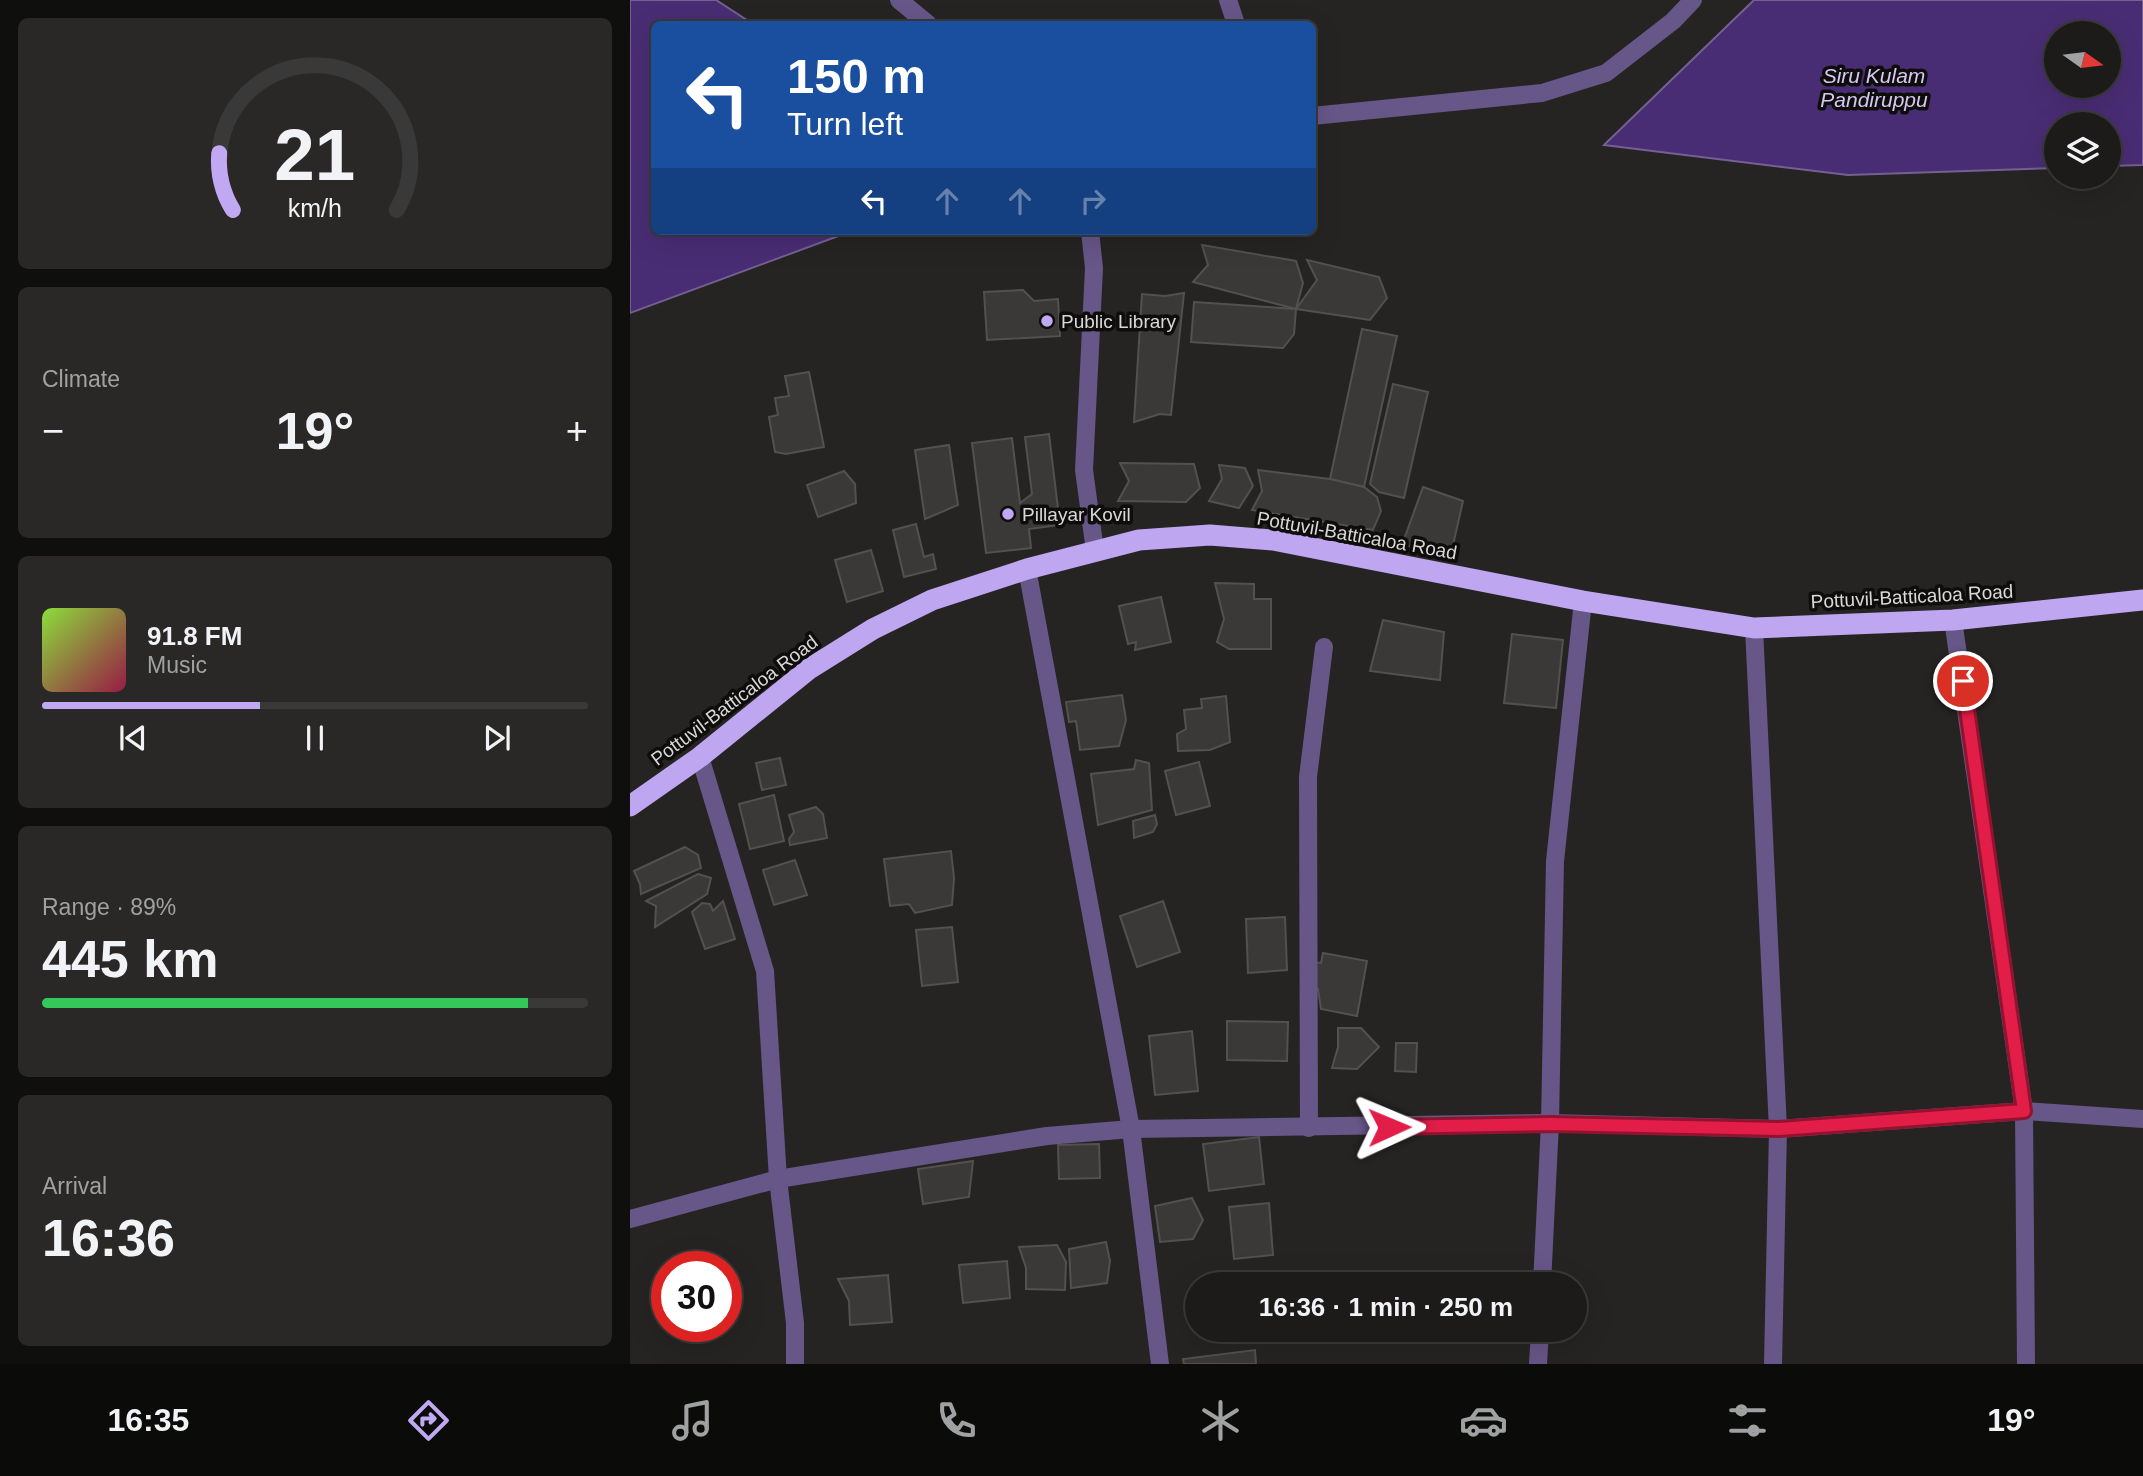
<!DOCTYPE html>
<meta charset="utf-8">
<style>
body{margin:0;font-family:Arial,sans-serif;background:#292827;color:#f1f3f6;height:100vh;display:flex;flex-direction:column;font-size:26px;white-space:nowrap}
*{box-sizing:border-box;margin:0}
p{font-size:23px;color:#a0a1a2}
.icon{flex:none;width:38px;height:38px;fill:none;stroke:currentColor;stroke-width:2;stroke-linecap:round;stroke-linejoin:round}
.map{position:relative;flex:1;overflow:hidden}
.details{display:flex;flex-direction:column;gap:18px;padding:18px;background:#0f0f0e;width:630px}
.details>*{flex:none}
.hud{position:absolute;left:21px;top:21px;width:665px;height:214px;border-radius:10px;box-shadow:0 7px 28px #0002,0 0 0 2px #3a3939;background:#1a4fa0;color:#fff;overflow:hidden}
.needle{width:46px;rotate:104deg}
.buttons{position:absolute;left:1414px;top:21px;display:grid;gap:14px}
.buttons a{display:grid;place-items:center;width:77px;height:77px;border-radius:50%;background:#1c1b1a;box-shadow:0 7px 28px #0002,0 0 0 2px #3a3939;font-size:35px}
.speed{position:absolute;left:21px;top:1251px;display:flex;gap:14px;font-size:35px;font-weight:700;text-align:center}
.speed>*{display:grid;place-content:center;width:91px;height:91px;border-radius:50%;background:#1c1b1a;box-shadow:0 7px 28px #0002,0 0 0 2px #3a3939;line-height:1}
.speed .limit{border:10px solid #d22;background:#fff;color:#111}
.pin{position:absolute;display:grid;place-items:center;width:60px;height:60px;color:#fff;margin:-30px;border:4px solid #fff;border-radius:50%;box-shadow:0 2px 7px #0007}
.me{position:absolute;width:77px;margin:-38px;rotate:89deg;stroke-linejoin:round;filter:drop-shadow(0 0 5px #0008)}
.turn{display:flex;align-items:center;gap:24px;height:147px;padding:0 21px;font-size:32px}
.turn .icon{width:91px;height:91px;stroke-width:2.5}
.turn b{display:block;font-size:49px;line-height:60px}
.lanes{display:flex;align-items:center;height:66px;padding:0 21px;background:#0003;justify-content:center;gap:35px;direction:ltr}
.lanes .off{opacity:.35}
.big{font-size:52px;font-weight:600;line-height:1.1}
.details .card{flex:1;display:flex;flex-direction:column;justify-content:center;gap:10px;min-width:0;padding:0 24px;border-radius:10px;background:#292827}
.details .dial{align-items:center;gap:0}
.dial svg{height:182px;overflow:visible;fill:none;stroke:#3a3939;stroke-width:7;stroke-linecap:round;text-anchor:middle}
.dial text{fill:#f1f3f6;stroke:none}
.song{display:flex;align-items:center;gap:21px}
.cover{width:84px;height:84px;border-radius:10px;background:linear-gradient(135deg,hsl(90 70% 55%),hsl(340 70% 35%))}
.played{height:7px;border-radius:4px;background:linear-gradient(90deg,#c0a8f3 40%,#3a3939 40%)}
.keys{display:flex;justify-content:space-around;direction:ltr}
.heat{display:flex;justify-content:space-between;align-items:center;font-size:38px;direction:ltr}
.charge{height:10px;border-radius:5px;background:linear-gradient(90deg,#34c759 89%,#3a3939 0)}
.trip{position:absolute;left:555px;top:1272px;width:402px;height:70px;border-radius:35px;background:#1c1b1a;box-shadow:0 7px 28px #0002,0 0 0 2px #3a3939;font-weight:600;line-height:70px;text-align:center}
.dock{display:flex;height:112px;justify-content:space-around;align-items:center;background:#0b0b0a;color:#a0a1a2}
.dock .icon{width:49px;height:49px}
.dock .selected{color:#c0a8f3}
.dock b{font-size:32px;color:#f1f3f6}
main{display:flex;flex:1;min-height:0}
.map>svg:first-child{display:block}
</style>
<main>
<section class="details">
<div class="card dial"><svg viewBox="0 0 100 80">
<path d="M14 69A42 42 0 1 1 86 69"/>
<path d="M14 69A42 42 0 0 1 8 44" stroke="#c0a8f3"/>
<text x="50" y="56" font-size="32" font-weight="700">21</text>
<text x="50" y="72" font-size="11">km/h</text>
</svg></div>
<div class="card"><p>Climate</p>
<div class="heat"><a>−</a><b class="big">19°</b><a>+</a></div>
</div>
<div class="card">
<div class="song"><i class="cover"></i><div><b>91.8 FM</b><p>Music</p></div></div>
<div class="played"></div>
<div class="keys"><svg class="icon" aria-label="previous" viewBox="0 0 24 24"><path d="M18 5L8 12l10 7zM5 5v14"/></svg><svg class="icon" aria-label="pause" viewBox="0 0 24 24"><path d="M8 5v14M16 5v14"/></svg><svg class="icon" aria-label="next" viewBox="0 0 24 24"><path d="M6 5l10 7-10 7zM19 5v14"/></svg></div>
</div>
<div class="card"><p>Range · 89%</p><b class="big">445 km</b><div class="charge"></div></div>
<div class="card"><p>Arrival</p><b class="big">16:36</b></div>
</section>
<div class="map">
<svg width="1513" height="1364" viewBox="0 0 1513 1364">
<rect width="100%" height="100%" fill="#252422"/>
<g fill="#492d74" stroke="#746092" stroke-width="2" fill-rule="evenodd">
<polygon points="0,0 86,0 123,24 24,24 24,231 222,231 0,313"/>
<path d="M1124,0H1513V165L1479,166V124H1426V168L1218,175L974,145ZM1426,33H1479V86H1426Z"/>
</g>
<g fill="#3a3937" stroke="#52514f" stroke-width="2">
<polygon points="572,245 666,261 673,283 666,309 563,282 578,265"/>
<polygon points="677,260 749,277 757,298 740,320 666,309 687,280"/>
<polygon points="393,290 404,301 428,299 430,336 357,340 354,292"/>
<polygon points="554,293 541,415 530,414 504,422 512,294 535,296"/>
<polygon points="564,302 666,309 664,334 653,348 561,342"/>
<polygon points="732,329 767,336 734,487 700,479"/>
<polygon points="179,372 194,447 156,454 145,452 139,417 148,415 145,398 159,396 155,376"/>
<polygon points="763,384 798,392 774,498 749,492 740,484"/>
<polygon points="419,434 430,525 399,529 401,548 356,553 342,443 382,438 390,503 402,494 395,437"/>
<polygon points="319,445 328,505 295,519 285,450"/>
<polygon points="490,463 564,464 570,488 556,502 488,501 499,481"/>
<polygon points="589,465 615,468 623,486 609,508 579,501 592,479"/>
<polygon points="628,470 700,479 734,487 747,497 751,511 743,530 622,510 632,491"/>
<polygon points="214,471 225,484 226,503 188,517 177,485"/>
<polygon points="793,487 833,501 821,554 772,545"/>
<polygon points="286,524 294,557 303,554 306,569 274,577 263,530"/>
<polygon points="241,550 253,591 217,602 205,560"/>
<polygon points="585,583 624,584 624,599 641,599 641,649 599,649 587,642 594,619"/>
<polygon points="531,597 541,642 505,650 506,642 498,644 489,606"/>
<polygon points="753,620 814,632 810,680 740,671"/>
<polygon points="882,634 933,640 926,708 874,703"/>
<polygon points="492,695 496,720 489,746 450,750 446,721 439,722 436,702"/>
<polygon points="596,696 600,742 580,750 548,751 547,734 556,729 554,710 572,708 571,699"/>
<polygon points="150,758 156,785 132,790 126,763"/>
<polygon points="506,760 519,763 522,810 468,825 461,774 504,769"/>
<polygon points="569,762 580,806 546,815 535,771"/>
<polygon points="144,795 154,841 120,849 109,804"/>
<polygon points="186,807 193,814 197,838 160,845 159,839 164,832 159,815"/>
<polygon points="525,815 527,824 523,832 504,838 503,821"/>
<polygon points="55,847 68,855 71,868 11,894 10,884 4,871"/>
<polygon points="321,851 324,878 322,905 285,913 279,904 260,906 254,859"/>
<polygon points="165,860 177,895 144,905 133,870"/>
<polygon points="68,874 81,878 77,894 25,927 26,906 16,901"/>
<polygon points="93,901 105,939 75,949 62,912 72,903 80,904 83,911"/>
<polygon points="533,901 550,952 507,967 490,916"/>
<polygon points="655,917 657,970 618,973 616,919"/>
<polygon points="322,927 328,982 292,986 286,930"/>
<polygon points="693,953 737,961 727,1016 691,1009 688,989 679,987 683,962 691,963"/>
<polygon points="597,1021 658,1022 657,1061 597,1060"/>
<polygon points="708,1028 731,1028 749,1047 727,1069 702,1068 708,1047"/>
<polygon points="562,1031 568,1091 525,1095 519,1036"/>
<polygon points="766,1043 787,1043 786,1072 765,1071"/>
<polygon points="629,1137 634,1184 579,1191 573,1144"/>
<polygon points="469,1144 470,1178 429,1179 428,1145"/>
<polygon points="343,1161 339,1197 293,1204 288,1169"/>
<polygon points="562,1198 573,1220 563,1239 530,1242 525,1206"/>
<polygon points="639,1203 643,1255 604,1259 599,1207"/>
<polygon points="476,1242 480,1261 477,1283 441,1288 439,1249"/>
<polygon points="427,1245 436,1262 435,1290 396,1289 396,1268 389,1247"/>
<polygon points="377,1261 380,1298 333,1303 329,1265"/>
<polygon points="258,1275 262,1322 220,1325 219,1301 208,1279"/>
<polygon points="599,1330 631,1330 632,1335 600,1340"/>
<polygon points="625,1350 626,1364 554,1364 553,1359"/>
</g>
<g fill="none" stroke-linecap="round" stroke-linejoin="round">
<g stroke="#675688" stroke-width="18">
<polyline points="269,0 298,24"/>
<polyline points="598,0 606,24"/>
<polyline points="682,116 912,93 976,73 1043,21 1063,0"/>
<polyline points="460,231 464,268 454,470 465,551"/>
<polyline points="397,569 501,1129 530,1364"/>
<polyline points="1323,620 1394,1111 1396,1364"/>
<polyline points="1124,628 1148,1129 1143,1364"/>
<polyline points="70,757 135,971 148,1179 165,1323 165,1364"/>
<polyline points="679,1128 678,777 694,647"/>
<polyline points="0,1219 148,1179 417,1136 501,1129 920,1123 1148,1129 1394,1111 1513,1119"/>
<polyline points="912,1284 920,1123 925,861 953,601"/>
<polyline points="908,1364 910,1330"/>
</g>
<polyline stroke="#bea6f0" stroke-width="21" points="0,806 70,757 179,669 243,629 302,600 397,569 509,540 580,535 643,540 953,601 1124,628 1323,620 1513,600"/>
</g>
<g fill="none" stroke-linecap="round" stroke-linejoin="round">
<g stroke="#92132f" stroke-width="18">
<polyline id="route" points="759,1127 920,1124 1149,1129 1394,1111 1333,681"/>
</g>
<use href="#route" stroke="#e11d48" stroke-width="12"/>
</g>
<g fill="#c0a8f3" stroke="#0e0d0c" stroke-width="2.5">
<circle cx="417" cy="321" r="7"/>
<circle cx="378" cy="514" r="7"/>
</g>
<g text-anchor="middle" stroke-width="7" stroke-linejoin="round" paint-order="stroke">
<g font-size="19" fill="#d9d8d7" stroke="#0e0d0c" text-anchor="start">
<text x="431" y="328">Public Library</text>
<text x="392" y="521">Pillayar Kovil</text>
</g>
<g font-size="19" fill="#d9d8d7" stroke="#0e0d0c">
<text transform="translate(727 535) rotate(10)" y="7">Pottuvil-Batticaloa Road</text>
<text transform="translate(1282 596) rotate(-3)" y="7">Pottuvil-Batticaloa Road</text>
<text transform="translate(104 700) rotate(-37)" y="7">Pottuvil-Batticaloa Road</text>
</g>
<g font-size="21" font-style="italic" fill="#d4c7f1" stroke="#0e0d0c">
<text x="1244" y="83">Siru Kulam<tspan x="1244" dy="24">Pandiruppu</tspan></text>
</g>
</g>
</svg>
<div class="buttons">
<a><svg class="needle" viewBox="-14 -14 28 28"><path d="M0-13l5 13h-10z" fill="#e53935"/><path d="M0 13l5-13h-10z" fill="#a0a1a2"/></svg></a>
<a><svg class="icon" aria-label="layers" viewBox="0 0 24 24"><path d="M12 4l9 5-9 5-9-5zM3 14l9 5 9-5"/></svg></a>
</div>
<div class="speed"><div class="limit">30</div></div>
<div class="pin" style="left:1333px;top:681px;background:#d93025"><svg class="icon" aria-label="arrive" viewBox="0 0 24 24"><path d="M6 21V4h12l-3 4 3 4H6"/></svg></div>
<svg class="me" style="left:759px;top:1127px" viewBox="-20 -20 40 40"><path d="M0-17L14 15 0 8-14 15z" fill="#e11d48" stroke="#fff" stroke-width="4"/></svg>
<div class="trip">16:36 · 1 min · 250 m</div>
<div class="hud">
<div class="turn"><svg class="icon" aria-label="left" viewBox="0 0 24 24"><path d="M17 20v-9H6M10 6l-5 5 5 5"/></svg><div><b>150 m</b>Turn left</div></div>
<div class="lanes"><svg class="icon" aria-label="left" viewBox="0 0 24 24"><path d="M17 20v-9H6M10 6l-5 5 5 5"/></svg><svg class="icon off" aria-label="ahead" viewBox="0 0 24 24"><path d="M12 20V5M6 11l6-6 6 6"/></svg><svg class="icon off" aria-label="ahead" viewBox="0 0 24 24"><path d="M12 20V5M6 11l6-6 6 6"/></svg><svg class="icon off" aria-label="right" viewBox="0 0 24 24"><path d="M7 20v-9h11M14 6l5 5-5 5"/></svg></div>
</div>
</div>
</main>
<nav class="dock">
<b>16:35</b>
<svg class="icon selected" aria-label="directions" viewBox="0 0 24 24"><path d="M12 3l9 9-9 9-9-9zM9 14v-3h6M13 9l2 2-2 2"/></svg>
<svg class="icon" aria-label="music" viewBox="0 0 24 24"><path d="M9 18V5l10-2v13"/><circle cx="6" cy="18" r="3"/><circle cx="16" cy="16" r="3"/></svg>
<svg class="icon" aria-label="phone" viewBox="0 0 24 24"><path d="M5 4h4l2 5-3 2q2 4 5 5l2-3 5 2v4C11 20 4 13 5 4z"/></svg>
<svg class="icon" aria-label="climate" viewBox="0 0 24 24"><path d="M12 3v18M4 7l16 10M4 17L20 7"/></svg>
<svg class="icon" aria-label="car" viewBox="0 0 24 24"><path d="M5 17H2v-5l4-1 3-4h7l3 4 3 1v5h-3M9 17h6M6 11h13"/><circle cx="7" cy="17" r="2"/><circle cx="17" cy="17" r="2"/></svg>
<svg class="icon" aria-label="filters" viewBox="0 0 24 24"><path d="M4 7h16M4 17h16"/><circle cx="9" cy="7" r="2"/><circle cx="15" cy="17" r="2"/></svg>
<b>19°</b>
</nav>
